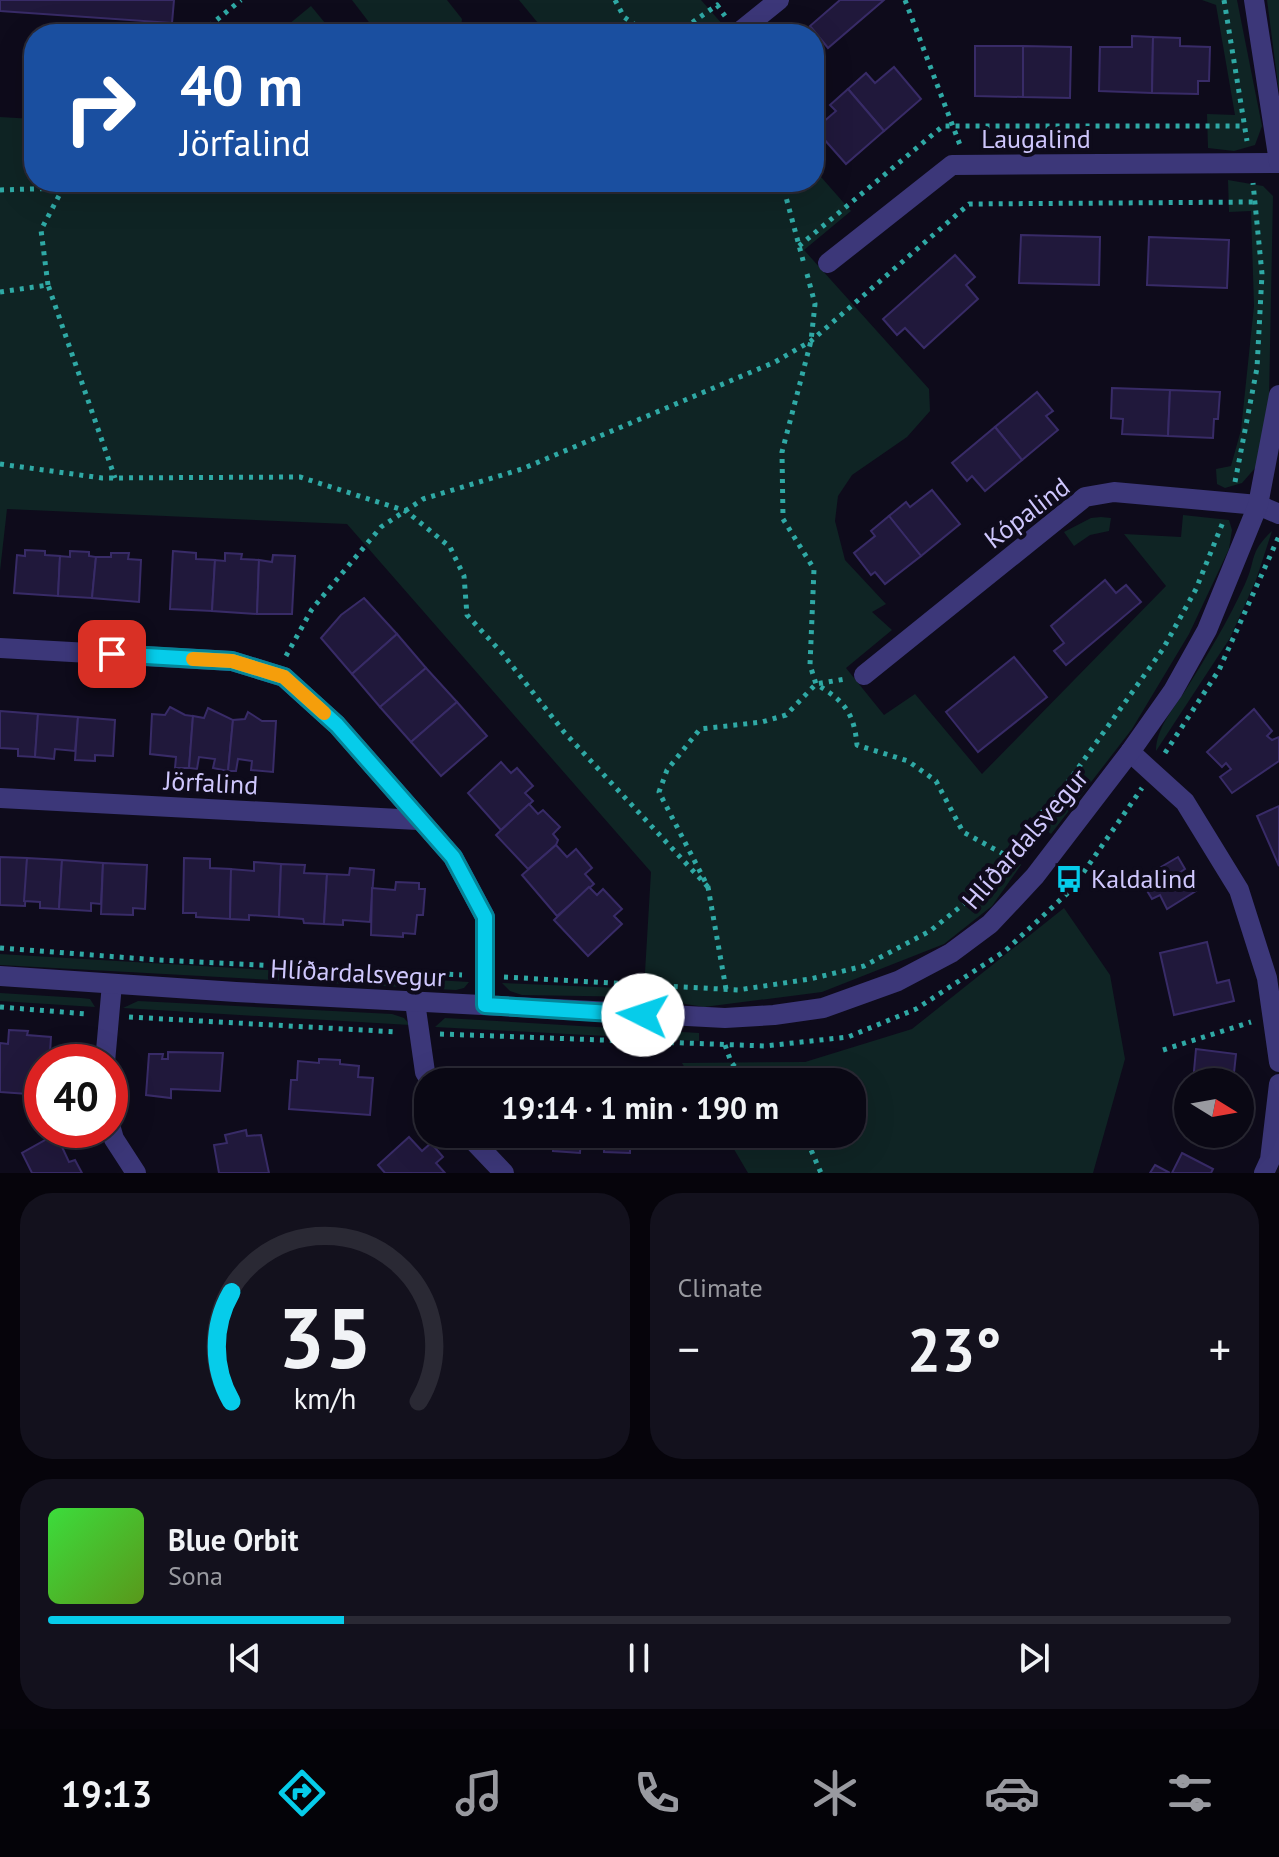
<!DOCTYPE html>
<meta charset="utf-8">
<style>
body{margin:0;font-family:"PT Sans",sans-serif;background:#13111d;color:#f1f3f6;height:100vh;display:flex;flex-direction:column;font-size:30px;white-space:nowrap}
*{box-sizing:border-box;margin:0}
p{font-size:26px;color:#999aa0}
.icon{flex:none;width:44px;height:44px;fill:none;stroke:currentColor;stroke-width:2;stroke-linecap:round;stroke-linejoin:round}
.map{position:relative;height:1173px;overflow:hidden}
.drawer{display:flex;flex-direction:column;gap:20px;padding:20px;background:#06040b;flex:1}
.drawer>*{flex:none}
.hud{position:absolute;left:24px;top:24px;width:800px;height:168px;border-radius:32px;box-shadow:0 8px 32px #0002,0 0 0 2px #2a2934;background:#1a4fa0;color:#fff;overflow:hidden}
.needle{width:52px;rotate:101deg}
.fabs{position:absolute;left:1174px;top:1068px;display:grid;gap:16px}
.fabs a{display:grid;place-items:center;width:80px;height:80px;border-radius:50%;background:#0a0814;box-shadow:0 8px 32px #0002,0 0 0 2px #2a2934;font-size:40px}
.speed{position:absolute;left:24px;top:1044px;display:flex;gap:16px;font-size:40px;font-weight:700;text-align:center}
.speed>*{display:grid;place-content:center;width:104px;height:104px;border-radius:50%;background:#0a0814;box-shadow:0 8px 32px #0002,0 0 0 2px #2a2934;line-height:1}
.speed .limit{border:12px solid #d22;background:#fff;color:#111}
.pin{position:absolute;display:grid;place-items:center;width:68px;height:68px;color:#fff;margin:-34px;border-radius:16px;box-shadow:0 4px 12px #0006}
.me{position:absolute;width:88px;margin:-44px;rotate:274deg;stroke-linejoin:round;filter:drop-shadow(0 0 6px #0008)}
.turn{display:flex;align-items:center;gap:28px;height:168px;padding:0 24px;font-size:36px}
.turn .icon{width:104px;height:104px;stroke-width:2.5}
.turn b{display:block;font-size:56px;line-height:68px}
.big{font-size:60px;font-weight:700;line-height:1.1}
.drawer .tile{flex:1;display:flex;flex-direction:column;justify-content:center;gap:12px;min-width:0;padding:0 28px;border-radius:32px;background:#13111d}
.drawer .dial{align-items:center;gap:0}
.dial svg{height:208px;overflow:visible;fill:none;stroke:#2a2934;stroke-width:7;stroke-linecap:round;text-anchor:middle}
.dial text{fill:#f1f3f6;stroke:none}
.song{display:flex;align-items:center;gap:24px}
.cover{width:96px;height:96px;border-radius:12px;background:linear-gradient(135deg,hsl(120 70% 55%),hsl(90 70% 35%))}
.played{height:8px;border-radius:4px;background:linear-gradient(90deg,#06ccea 25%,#2a2934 25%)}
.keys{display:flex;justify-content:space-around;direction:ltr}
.heat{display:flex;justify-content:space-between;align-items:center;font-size:44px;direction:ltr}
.drawer .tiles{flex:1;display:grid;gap:20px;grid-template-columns:1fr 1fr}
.tile:last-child{grid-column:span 2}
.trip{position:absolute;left:414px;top:1068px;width:452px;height:80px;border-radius:32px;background:#0a0814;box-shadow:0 8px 32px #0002,0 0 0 2px #2a2934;font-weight:700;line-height:80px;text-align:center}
.dock{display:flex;height:128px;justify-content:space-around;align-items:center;background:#040308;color:#999aa0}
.dock .icon{width:56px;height:56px}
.dock .selected{color:#06ccea}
.dock b{font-size:36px;color:#f1f3f6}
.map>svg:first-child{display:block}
</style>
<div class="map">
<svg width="1279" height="1173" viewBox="0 0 1279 1173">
<rect width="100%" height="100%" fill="#0e0b1b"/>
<g fill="#0f2424">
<polygon points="352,0 447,0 462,19 460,33 378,34"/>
<polygon points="519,0 701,0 731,34 547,34"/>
<polygon points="1202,0 1237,0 1262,126 1255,145 1234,151 1208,148 1207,114 1235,115 1216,5"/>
<polygon points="1267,0 1279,0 1279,92"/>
<polygon points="311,6 334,34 277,34"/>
<polygon points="0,117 34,119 34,182 814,182 814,169 851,211 804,250 929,389 930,411 907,437 852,475 838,496 835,521 845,560 886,604 872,612 892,630 846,668 884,715 915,694 982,774 1166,586 1124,534 1181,537 1183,515 1229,520 1232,530 1229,549 1189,634 1132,729 1051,834 1030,817 1008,847 1021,865 992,906 944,944 822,992 704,1007 643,997 522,995 510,991 502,983 644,989 651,872 347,524 7,509 0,571"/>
<polygon points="1228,180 1263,186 1273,196 1269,397 1256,467 1242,483 1225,488 1217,484 1216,469 1231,466 1241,430 1254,306 1251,211 1229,212"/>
<polygon points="1101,517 1111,518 1109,531 1090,535 1074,546 1064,532 1091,518"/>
<path d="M1272,531L1256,580L1230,638L1156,751C1156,729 1173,709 1185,691C1207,656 1228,621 1245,584C1257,558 1248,554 1272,531Z"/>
<polygon points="1064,908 1110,975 1125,1059 1093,1173 748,1173 725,1134 852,1134 852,1082 693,1082 682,1063 805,1062 912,1029"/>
<polygon points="0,954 469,982 464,988 456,990 0,965"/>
<polygon points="0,993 81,998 90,999 95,1007 0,1001"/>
<polygon points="138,1001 392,1014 404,1018 410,1025 123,1008"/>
<polygon points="445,1018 699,1033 699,1041 435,1027"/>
</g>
<g fill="#20183b" stroke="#382b67" stroke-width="2">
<polygon points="0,0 174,0 172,23 0,11"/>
<polygon points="840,0 884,0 828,48 810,26"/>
<polygon points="1132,36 1153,37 1152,93 1099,91 1100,47 1132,47"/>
<polygon points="1153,37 1180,38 1180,46 1210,47 1209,81 1198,81 1198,94 1152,93"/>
<polygon points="975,46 1023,46 1023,97 975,96"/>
<polygon points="1023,46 1071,47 1070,98 1023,97"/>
<polygon points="894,67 921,99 884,131 848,89 866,73 875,83"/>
<polygon points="848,89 884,131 846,164 815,129 836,111 830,105"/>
<polygon points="1021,235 1100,237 1099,285 1019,283"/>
<polygon points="1149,237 1229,240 1227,288 1147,285"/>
<polygon points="955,255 975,277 966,285 978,299 924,348 905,328 897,335 883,319"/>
<polygon points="1112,388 1170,390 1168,436 1122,434 1123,419 1111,418"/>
<polygon points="1170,390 1220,392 1218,419 1214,419 1213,438 1168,436"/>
<polygon points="1037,392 1053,411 1046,416 1058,430 1022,460 995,427"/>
<polygon points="995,427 1022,460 985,491 972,476 967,481 952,463"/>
<polygon points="932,490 960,524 921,556 889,516 906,502 910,507"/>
<polygon points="889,516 921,556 885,584 875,572 871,575 854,553 875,536 871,531"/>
<polygon points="25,550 45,551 45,555 60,556 58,596 14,593 17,555 25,556"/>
<polygon points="70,551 89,552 89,556 96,557 92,598 58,596 60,556 70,557"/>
<polygon points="173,551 196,553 196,559 215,560 212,611 170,609"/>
<polygon points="111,553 129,553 128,559 141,560 139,602 92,598 96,557 111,557"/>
<polygon points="225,553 242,554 241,559 259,560 257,614 212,611 215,560 225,561"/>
<polygon points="273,555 295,556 292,614 257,614 259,560 272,562"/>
<polygon points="1105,580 1116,593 1126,585 1141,602 1066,665 1054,651 1064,643 1051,626"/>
<polygon points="364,598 397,634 352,674 321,638 341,615"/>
<polygon points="397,634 426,668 380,707 352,674"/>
<polygon points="1014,657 1047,697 978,752 946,712"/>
<polygon points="426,668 457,702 411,742 380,707"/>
<polygon points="457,702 487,736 441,776 411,742"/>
<polygon points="170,707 185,715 193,716 189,768 175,768 176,757 150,754 152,714 165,715"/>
<polygon points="208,708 233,720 228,771 213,768 215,759 199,757 197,769 189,768 193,716 204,718"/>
<polygon points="1254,709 1272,731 1267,736 1272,740 1279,737 1279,761 1232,793 1220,777 1231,769 1226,763 1222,767 1207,752"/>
<polygon points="0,711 38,714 35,757 18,756 18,749 0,748"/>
<polygon points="248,712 262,721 276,721 273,772 251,770 252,761 238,759 236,771 228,771 233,720 245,719"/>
<polygon points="38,714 78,717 75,751 55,749 54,759 35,757"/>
<polygon points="78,717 115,720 113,756 95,755 95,761 75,760"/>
<polygon points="501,762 511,773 517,768 533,786 525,793 533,801 501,830 468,793"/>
<polygon points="529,804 538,814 543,810 560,827 553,834 558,840 556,845 528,869 496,835"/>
<polygon points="1279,806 1279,866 1257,816"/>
<polygon points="556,845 567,857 576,849 592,868 585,874 594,884 557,916 522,875"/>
<polygon points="0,857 27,858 25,906 0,905"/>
<polygon points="1178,857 1185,869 1179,873 1184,882 1189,879 1196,891 1167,909 1160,895 1152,899 1146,889 1155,884 1149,874"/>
<polygon points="27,858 62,860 59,909 40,908 40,902 24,901"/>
<polygon points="184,858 210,859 210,868 231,869 230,919 196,917 196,913 183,913"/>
<polygon points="62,860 103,863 101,904 91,903 91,911 59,909"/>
<polygon points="254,862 281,864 279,917 249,915 249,920 230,919 231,869 254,871"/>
<polygon points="103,863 147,865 145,909 133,908 133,915 101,914"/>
<polygon points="281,864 305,865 304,873 327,874 324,924 304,923 303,919 279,917"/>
<polygon points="350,868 374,870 370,922 343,920 343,925 324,924 327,874 349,875"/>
<polygon points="396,882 419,883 419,889 425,889 423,915 417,915 415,934 403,933 403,937 371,935 372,888 395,890"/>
<polygon points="589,887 597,895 603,889 622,909 614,916 622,924 588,956 554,920"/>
<polygon points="1207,942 1217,983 1229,980 1234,1001 1174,1015 1160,953"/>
<polygon points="9,1030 28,1031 27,1035 51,1037 50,1053 57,1053 57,1062 42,1062 42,1095 0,1092 0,1043 8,1044"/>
<polygon points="1196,1049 1236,1054 1233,1082 1193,1082"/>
<polygon points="168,1052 223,1053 220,1091 171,1089 171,1098 146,1095 149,1054 163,1054 162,1059 168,1059"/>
<polygon points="319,1059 340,1060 340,1064 359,1066 358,1077 373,1078 370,1115 289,1109 291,1080 297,1080 298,1061 319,1063"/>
<polygon points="493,1078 559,1082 493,1082"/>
<polygon points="1179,1087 1188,1088 1188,1118 1176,1117"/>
<polygon points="246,1130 247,1136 261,1135 269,1173 219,1173 214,1145 227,1143 225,1135"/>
<polygon points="56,1134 69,1162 75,1160 82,1173 32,1173 22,1153"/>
<polygon points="554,1134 581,1134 580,1153 553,1151"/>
<polygon points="605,1134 672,1134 671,1145 630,1142 630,1153 604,1152"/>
<polygon points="409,1137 422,1151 431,1143 443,1157 436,1163 445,1173 385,1173 378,1165"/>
<polygon points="1182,1153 1213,1169 1211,1173 1172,1173"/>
<polygon points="1155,1165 1170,1173 1150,1173"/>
</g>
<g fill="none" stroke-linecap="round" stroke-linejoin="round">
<g stroke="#2fa9a5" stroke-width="5" stroke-dasharray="4 6" stroke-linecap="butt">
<polyline points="615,0 624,17 648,34"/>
<polyline points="905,0 960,145"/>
<polyline points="1224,0 1247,141"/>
<polyline points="203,34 208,27 241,0"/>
<polyline points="676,34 717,5 725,16"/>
<polyline points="778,182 783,186 804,264"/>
<polyline points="0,190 63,188 83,182"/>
<polyline points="799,246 943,126 1244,126"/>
<path d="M807,274L815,304L811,341L782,452L783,519L814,569L810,665L816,684C844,701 854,712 857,745L908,761L936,781L963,832L1009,857"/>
<polyline points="48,285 41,230 63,188"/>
<polyline points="0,292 48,285 115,478"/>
<polyline points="0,464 102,478 300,477 406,511 450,547 464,576 467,615 502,653 564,732 708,887"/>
<polyline points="1235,482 1257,368 1262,274 1253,183"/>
<polyline points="286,656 312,609 381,527 423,499 522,469 775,362 811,341 969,204 1255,202"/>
<polyline points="1165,753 1219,670 1279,536"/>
<polyline points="0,948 158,960 462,975"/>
<polyline points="504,977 738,990 810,979 864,966 930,931 990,883 1038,817 1061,792 1163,649 1196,589 1223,522"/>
<polyline points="726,989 708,887 659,792 667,770 700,729 762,722 786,715 816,684 845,679"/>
<polyline points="0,1007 87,1014"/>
<polyline points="129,1017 398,1032"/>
<polyline points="440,1034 765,1046 848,1037 916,1009 1005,951 1072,889 1142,788"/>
<polyline points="725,1045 731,1062 747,1082"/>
<polyline points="1163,1050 1251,1022"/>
<polyline points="800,1134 808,1143 821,1173"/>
</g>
<g stroke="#3c3779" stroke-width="20">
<polyline points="738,33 779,0"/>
<polyline points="828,263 952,165 1279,163"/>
<polyline points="0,648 232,661 284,677 337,725 453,857 485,917 485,1005"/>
<polyline points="864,675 1085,497 1114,492 1258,505 1279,514"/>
<polyline points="1130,752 1185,802 1239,890 1267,978 1279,1062"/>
<polyline points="0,798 418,820"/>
<polyline points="415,1002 425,1072 431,1082"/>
<polyline points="105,1062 112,984"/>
<polyline points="110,1125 114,1139 136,1173"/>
<polyline points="467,1134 504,1173"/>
<polyline points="1264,1173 1270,1160 1279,1084"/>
</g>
<g stroke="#3c3779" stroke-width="20">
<polyline points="1254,0 1279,162"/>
<polyline points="0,976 236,992 725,1018 774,1015 823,1008 898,981 951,953 990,924 1035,876 1130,752 1173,691 1207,630 1258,505 1279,395"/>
</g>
</g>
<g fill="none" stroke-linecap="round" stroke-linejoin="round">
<g stroke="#048598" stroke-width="20">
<polyline id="route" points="112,654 232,661 284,677 337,725 453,857 485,917 485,1005 643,1015"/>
</g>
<use href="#route" stroke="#06ccea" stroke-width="14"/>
<polyline stroke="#f59e0b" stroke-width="14" points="193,659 232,661 284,677 324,713"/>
</g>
<defs>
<g id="bus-bare" transform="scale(2.16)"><path d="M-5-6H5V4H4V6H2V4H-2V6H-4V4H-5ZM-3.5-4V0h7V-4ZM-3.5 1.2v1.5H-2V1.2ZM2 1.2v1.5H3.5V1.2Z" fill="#06ccea" stroke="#0e0b1b" stroke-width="2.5" paint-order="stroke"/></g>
</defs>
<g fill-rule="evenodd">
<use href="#bus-bare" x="1069" y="879"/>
</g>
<g text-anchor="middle" stroke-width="8" stroke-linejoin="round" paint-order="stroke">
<g font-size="26" fill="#cfc7fd" stroke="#0e0b1b">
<text x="1036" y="148">Laugalind</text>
<text transform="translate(1027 513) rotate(-37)" y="9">Kópalind</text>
<text transform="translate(211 783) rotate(3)" y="9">Jörfalind</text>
<text transform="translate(1025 839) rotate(-49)" y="9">Hlíðardalsvegur</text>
<text transform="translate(358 973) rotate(3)" y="9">Hlíðardalsvegur</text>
</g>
<g font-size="26" fill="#cfc7fd" stroke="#0e0b1b" text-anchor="start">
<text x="1091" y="888">Kaldalind</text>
</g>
</g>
</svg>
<div class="fabs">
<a><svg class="needle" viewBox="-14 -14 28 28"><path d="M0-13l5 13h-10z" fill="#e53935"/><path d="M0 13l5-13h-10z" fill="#999aa0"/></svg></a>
</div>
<div class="speed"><div class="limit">40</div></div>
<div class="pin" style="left:112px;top:654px;background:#d93025"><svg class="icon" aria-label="arrive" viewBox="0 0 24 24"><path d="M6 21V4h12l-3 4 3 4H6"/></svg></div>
<svg class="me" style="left:643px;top:1015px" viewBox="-20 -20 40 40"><circle r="19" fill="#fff"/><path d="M0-13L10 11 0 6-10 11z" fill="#06ccea"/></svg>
<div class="trip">19:14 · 1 min · 190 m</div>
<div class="hud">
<div class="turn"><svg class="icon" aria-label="right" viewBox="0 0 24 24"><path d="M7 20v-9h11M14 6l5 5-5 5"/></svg><div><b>40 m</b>Jörfalind</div></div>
</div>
</div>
<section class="drawer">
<div class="tiles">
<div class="tile dial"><svg viewBox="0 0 100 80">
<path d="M14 69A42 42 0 1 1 86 69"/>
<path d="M14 69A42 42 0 0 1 14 27" stroke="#06ccea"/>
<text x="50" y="56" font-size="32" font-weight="700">35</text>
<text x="50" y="72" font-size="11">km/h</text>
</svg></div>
<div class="tile"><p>Climate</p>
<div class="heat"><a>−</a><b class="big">23°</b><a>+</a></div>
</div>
<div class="tile">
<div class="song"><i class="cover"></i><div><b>Blue Orbit</b><p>Sona</p></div></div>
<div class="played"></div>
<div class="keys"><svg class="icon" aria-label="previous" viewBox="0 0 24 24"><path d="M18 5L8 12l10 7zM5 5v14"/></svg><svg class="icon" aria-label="pause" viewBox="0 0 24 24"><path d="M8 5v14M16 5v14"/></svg><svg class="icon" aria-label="next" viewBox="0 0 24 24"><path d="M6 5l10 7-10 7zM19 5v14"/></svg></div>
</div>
</div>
</section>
<nav class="dock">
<b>19:13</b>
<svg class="icon selected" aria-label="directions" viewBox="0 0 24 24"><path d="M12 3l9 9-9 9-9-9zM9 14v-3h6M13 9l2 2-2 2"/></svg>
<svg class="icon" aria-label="music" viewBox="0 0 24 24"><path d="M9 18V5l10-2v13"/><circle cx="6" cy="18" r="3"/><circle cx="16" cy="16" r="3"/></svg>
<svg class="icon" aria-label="phone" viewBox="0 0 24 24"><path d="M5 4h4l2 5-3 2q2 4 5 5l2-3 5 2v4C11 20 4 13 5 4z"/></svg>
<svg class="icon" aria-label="climate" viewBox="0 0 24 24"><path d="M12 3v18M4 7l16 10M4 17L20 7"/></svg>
<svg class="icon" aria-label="car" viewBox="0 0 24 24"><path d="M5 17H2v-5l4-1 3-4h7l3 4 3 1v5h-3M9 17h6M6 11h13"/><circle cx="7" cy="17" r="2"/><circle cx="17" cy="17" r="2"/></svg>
<svg class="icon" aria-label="filters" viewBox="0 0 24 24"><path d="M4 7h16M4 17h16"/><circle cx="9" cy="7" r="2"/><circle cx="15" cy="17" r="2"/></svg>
</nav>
